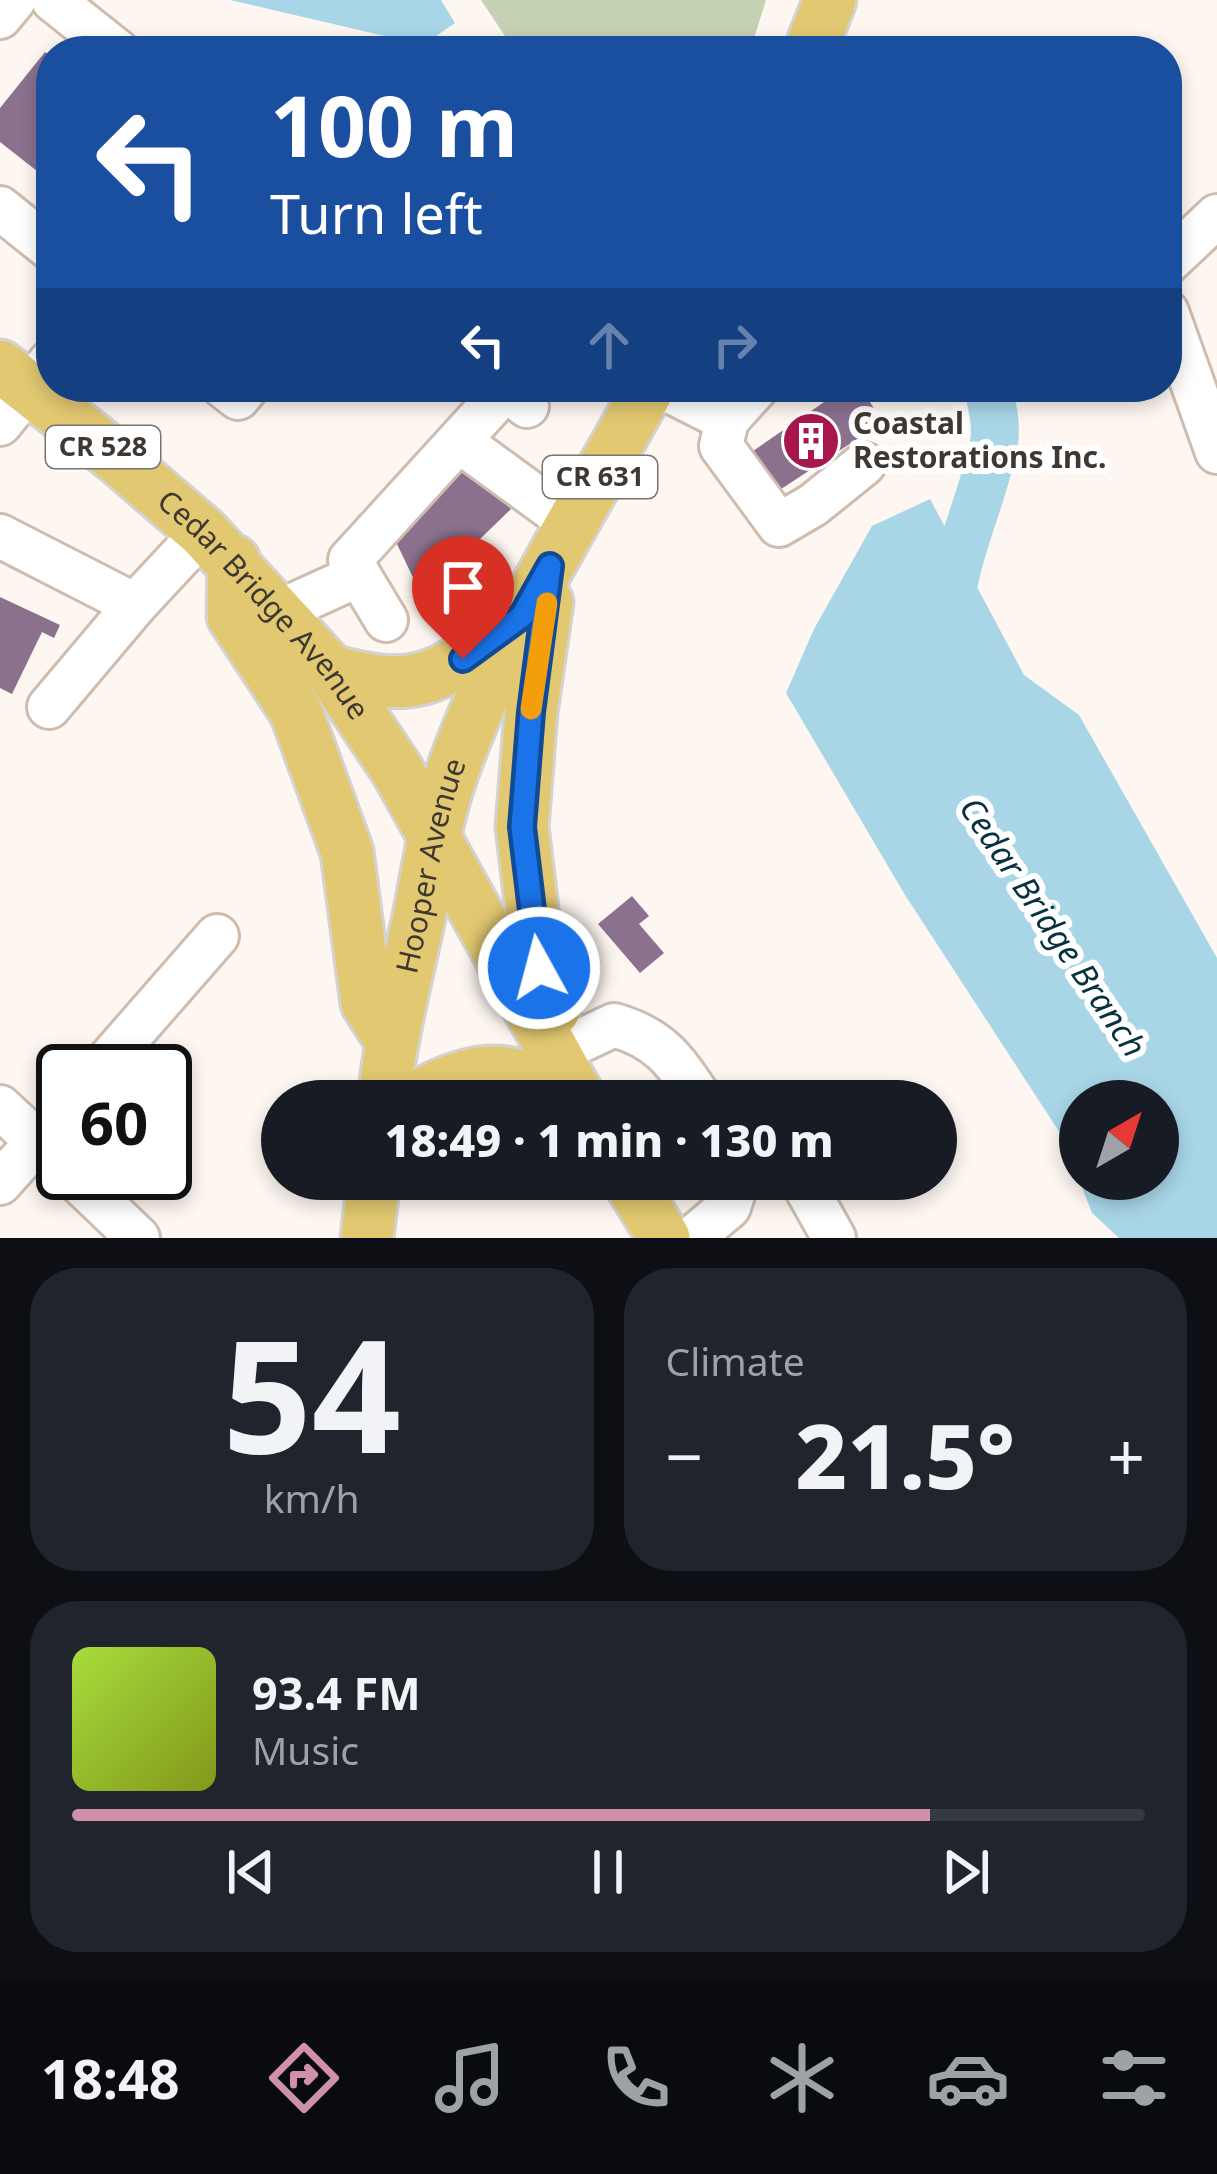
<!DOCTYPE html>
<meta charset="utf-8">
<style>
body{margin:0;font-family:"Noto Sans",sans-serif;background:#20242c;color:#f1f3f6;height:100vh;display:flex;flex-direction:column;font-size:45px;white-space:nowrap}
*{box-sizing:border-box;margin:0}
p{font-size:39px;color:#9ea1a6}
.icon{flex:none;width:66px;height:66px;fill:none;stroke:currentColor;stroke-width:2;stroke-linecap:round;stroke-linejoin:round}
.map{position:relative;height:1238px;overflow:hidden}
.panel{display:flex;flex-direction:column;gap:30px;padding:30px;background:#0d0f14;flex:1}
.panel>*{flex:none}
.hud{position:absolute;left:36px;top:36px;width:1146px;height:366px;border-radius:48px;box-shadow:0 6px 18px #0003;background:#1a4fa0;color:#fff;overflow:hidden}
.needle{width:78px;rotate:39deg}
.tools{position:absolute;left:1059px;top:1080px;display:grid;gap:24px}
.tools a{display:grid;place-items:center;width:120px;height:120px;border-radius:50%;background:#171b24;box-shadow:0 6px 18px #0003;font-size:60px}
.speed{position:absolute;left:36px;top:1044px;display:flex;gap:24px;font-size:60px;font-weight:700;text-align:center}
.speed>*{display:grid;place-content:center;width:156px;height:156px;border-radius:50%;background:#171b24;box-shadow:0 6px 18px #0003;line-height:1}
.speed .limit{border:6px solid #111;border-radius:18px;background:#fff;color:#111}
.pin{position:absolute;display:grid;place-items:center;width:102px;height:102px;color:#fff;margin:-123px -51px;border-radius:50% 50% 50% 0;rotate:-45deg;box-shadow:0 0 12px #0007}
.pin .icon{rotate:45deg}
.me{position:absolute;width:132px;margin:-66px;rotate:353deg;stroke-linejoin:round;filter:drop-shadow(0 0 9px #0008)}
.turn{display:flex;align-items:center;gap:42px;height:252px;padding:0 36px;font-size:54px}
.turn .icon{width:156px;height:156px;stroke-width:2.5}
.turn b{display:block;font-size:84px;line-height:102px}
.lanes{display:flex;align-items:center;height:114px;padding:0 36px;background:#0003;justify-content:center;gap:60px;direction:ltr}
.lanes .off{opacity:.35}
.big{font-size:90px;font-weight:800;line-height:1.1}
.panel .tile{flex:1;display:flex;flex-direction:column;justify-content:center;gap:18px;min-width:0;padding:0 42px;border-radius:48px;background:#20242c}
.panel .dial{align-items:center;gap:0}
.dial b{font-size:156px;line-height:1}
.song{display:flex;align-items:center;gap:36px}
.cover{width:144px;height:144px;border-radius:18px;background:linear-gradient(135deg,hsl(80 70% 55%),hsl(70 70% 35%))}
.played{height:12px;border-radius:6px;background:linear-gradient(90deg,#d090aa 80%,#363941 80%)}
.keys{display:flex;justify-content:space-around;direction:ltr}
.heat{display:flex;justify-content:space-between;align-items:center;font-size:66px;direction:ltr}
.panel .tiles{flex:1;display:grid;gap:30px;grid-template-columns:1fr 1fr}
.tile:last-child{grid-column:span 2}
.trip{position:absolute;left:261px;top:1080px;width:696px;height:120px;border-radius:60px;background:#171b24;box-shadow:0 6px 18px #0003;font-weight:800;line-height:120px;text-align:center}
.tabs{display:flex;height:192px;justify-content:space-around;align-items:center;background:#090b0e;color:#9ea1a6}
.tabs .icon{width:84px;height:84px}
.tabs .current{color:#d090aa}
.tabs b{font-size:54px;color:#f1f3f6}
.map>svg:first-child{display:block}
</style>
<div class="map">
<svg width="1217" height="1238" viewBox="0 0 1217 1238">
<rect width="100%" height="100%" fill="#fef7f1"/>
<polygon fill="#c4d1b2" points="481,0 766,0 750,51 515,51"/>
<g fill="#a8d6e7" fill-rule="evenodd">
<polygon points="230,0 441,0 455,23 423,45"/>
<path d="M930,499L1024,675L1079,715L1217,958V1238H1119L1092,1213L1062,1136L905,895L786,693L814,629L872,526ZM1080,1101H1158V1179H1080Z"/>
</g>
<g fill="none" stroke-linecap="round" stroke-linejoin="round">
<path stroke="#a8d6e7" stroke-width="48" d="M949,615C954,555 982,502 994,443C997,424 992,405 988,387"/>
</g>
<g fill="#8b718e">
<polygon points="45,52 51,56 51,182 0,142 0,108"/>
<polygon points="846,387 860,387 883,422 766,499 740,460"/>
<polygon points="468,463 511,509 450,568 455,578 421,594 395,540"/>
<polygon points="0,597 60,625 54,638 42,632 12,694 0,688"/>
<polygon points="632,896 649,916 639,924 664,953 640,973 598,924"/>
</g>
<g fill="none" stroke-linecap="round" stroke-linejoin="round">
<g stroke="#cebdae" stroke-width="48">
<g id="minor">
<polyline points="53,0 117,51"/>
<polyline points="0,17 14,0"/>
<polyline points="0,208 51,249"/>
<polyline points="1167,263 1217,216"/>
<polyline points="1167,312 1217,452"/>
<polyline points="224,387 238,398 247,387"/>
<polyline points="662,387 727,420 757,387"/>
<polyline points="727,420 721,446 779,525 813,505 864,464"/>
<polyline points="0,424 51,361"/>
<polyline points="459,441 574,525"/>
<polyline points="0,536 135,605 203,532"/>
<polyline points="280,611 359,575"/>
<polyline points="386,620 350,560 506,389 527,406"/>
<polyline points="49,707 135,605"/>
<path d="M555,1053L614,1025C662,1039 675,1061 702,1101"/>
<polyline points="99,1071 217,936"/>
<polyline points="0,1107 56,1159"/>
<polyline points="70,1173 138,1238"/>
<polyline points="801,1179 834,1238"/>
<polyline points="0,1183 63,1113"/>
<polyline points="692,1238 729,1207 738,1179"/>
</g>
</g>
<g stroke="#d5d3d2" stroke-width="57">
<g id="major">
<polyline points="810,51 830,0"/>
<path id="s1" d="M0,366L116,457L203,532L331,671L397,770L581,1101"/>
<polyline points="234,561 233,616 296,712 347,852 367,1003 390,1039"/>
<polyline points="547,602 531,712 522,827 539,968 554,1010"/>
<path d="M331,671C425,697 443,674 516,620"/>
<path id="s2" d="M384,1101C390,1036 407,976 420,912C429,864 436,817 453,770C501,635 581,512 649,387"/>
<path d="M410,1101C468,1068 510,1057 564,1101"/>
<polyline points="628,1179 664,1238"/>
<polyline points="367,1238 374,1179"/>
</g>
</g>
<use href="#minor" stroke="#fff" stroke-width="42"/>
<use href="#major" stroke="#e2c870" stroke-width="51"/>
</g>
<g fill="none" stroke-linecap="round" stroke-linejoin="round">
<g stroke="#114b97" stroke-width="30">
<polyline id="route" points="463,659 522,616 550,566 531,712 522,827 539,968"/>
</g>
<use href="#route" stroke="#1a73e8" stroke-width="21"/>
<polyline stroke="#f59e0b" stroke-width="21" points="531,709 547,603"/>
</g>
<defs>
<g id="building-disc" transform="scale(3)"><circle r="9.5" fill="#a8164e" stroke="#fff"/><path d="M-4-6H4V6H1V3H-1V6H-4ZM-2.5-4.3h1.7v1.8h-1.7ZM.8-4.3h1.7v1.8H.8ZM-2.5-1h1.7V.8h-1.7ZM.8-1h1.7V.8H.8Z" fill="#fff"/></g>
</defs>
<g fill-rule="evenodd">
<use href="#building-disc" x="811" y="441"/>
</g>
<g text-anchor="middle" stroke-width="12" stroke-linejoin="round" paint-order="stroke">
<g fill="#fff" stroke="#797470" stroke-width="3">
<rect x="46" y="426" width="114" height="42" rx="9"/>
<rect x="543" y="456" width="114" height="42" rx="9"/>
</g>
<g font-size="27" font-weight="bold" fill="#3f3832">
<text x="103" y="456">CR 528</text>
<text x="600" y="486">CR 631</text>
</g>
<g font-size="30" font-weight="bold" fill="#3f3832" stroke="#fff" text-anchor="start">
<text x="853" y="434">Coastal<tspan x="853" dy="34">Restorations Inc.</tspan></text>
</g>
<g font-size="30" fill="#3f3832" stroke="#fff">
<text dy="10" stroke="none"><textPath href="#s1" startOffset="357">Cedar Bridge Avenue</textPath></text>
<text dy="10" stroke="none"><textPath href="#s2" startOffset="240">Hooper Avenue</textPath></text>
</g>
<g font-size="33" font-style="italic" fill="#07313e" stroke="#fff">
<text transform="translate(1053 927) rotate(56)" y="12">Cedar Bridge Branch</text>
</g>
</g>
</svg>
<div class="tools">
<a><svg class="needle" viewBox="-14 -14 28 28"><path d="M0-13l5 13h-10z" fill="#e53935"/><path d="M0 13l5-13h-10z" fill="#9ea1a6"/></svg></a>
</div>
<div class="speed"><div class="limit">60</div></div>
<div class="pin" style="left:463px;top:659px;background:#d93025"><svg class="icon" aria-label="arrive" viewBox="0 0 24 24"><path d="M6 21V4h12l-3 4 3 4H6"/></svg></div>
<svg class="me" style="left:539px;top:968px" viewBox="-20 -20 40 40"><circle r="17" fill="#1a73e8" stroke="#fff" stroke-width="3"/><path d="M0-11L8 9 0 5-8 9z" fill="#fff"/></svg>
<div class="trip">18:49 · 1 min · 130 m</div>
<div class="hud">
<div class="turn"><svg class="icon" aria-label="left" viewBox="0 0 24 24"><path d="M17 20v-9H6M10 6l-5 5 5 5"/></svg><div><b>100 m</b>Turn left</div></div>
<div class="lanes"><svg class="icon" aria-label="left" viewBox="0 0 24 24"><path d="M17 20v-9H6M10 6l-5 5 5 5"/></svg><svg class="icon off" aria-label="ahead" viewBox="0 0 24 24"><path d="M12 20V5M6 11l6-6 6 6"/></svg><svg class="icon off" aria-label="right" viewBox="0 0 24 24"><path d="M7 20v-9h11M14 6l5 5-5 5"/></svg></div>
</div>
</div>
<section class="panel">
<div class="tiles">
<div class="tile dial"><b>54</b><p>km/h</p></div>
<div class="tile"><p>Climate</p>
<div class="heat"><a>−</a><b class="big">21.5°</b><a>+</a></div>
</div>
<div class="tile">
<div class="song"><i class="cover"></i><div><b>93.4 FM</b><p>Music</p></div></div>
<div class="played"></div>
<div class="keys"><svg class="icon" aria-label="previous" viewBox="0 0 24 24"><path d="M18 5L8 12l10 7zM5 5v14"/></svg><svg class="icon" aria-label="pause" viewBox="0 0 24 24"><path d="M8 5v14M16 5v14"/></svg><svg class="icon" aria-label="next" viewBox="0 0 24 24"><path d="M6 5l10 7-10 7zM19 5v14"/></svg></div>
</div>
</div>
</section>
<nav class="tabs">
<b>18:48</b>
<svg class="icon current" aria-label="directions" viewBox="0 0 24 24"><path d="M12 3l9 9-9 9-9-9zM9 14v-3h6M13 9l2 2-2 2"/></svg>
<svg class="icon" aria-label="music" viewBox="0 0 24 24"><path d="M9 18V5l10-2v13"/><circle cx="6" cy="18" r="3"/><circle cx="16" cy="16" r="3"/></svg>
<svg class="icon" aria-label="phone" viewBox="0 0 24 24"><path d="M5 4h4l2 5-3 2q2 4 5 5l2-3 5 2v4C11 20 4 13 5 4z"/></svg>
<svg class="icon" aria-label="climate" viewBox="0 0 24 24"><path d="M12 3v18M4 7l16 10M4 17L20 7"/></svg>
<svg class="icon" aria-label="car" viewBox="0 0 24 24"><path d="M5 17H2v-5l4-1 3-4h7l3 4 3 1v5h-3M9 17h6M6 11h13"/><circle cx="7" cy="17" r="2"/><circle cx="17" cy="17" r="2"/></svg>
<svg class="icon" aria-label="filters" viewBox="0 0 24 24"><path d="M4 7h16M4 17h16"/><circle cx="9" cy="7" r="2"/><circle cx="15" cy="17" r="2"/></svg>
</nav>
